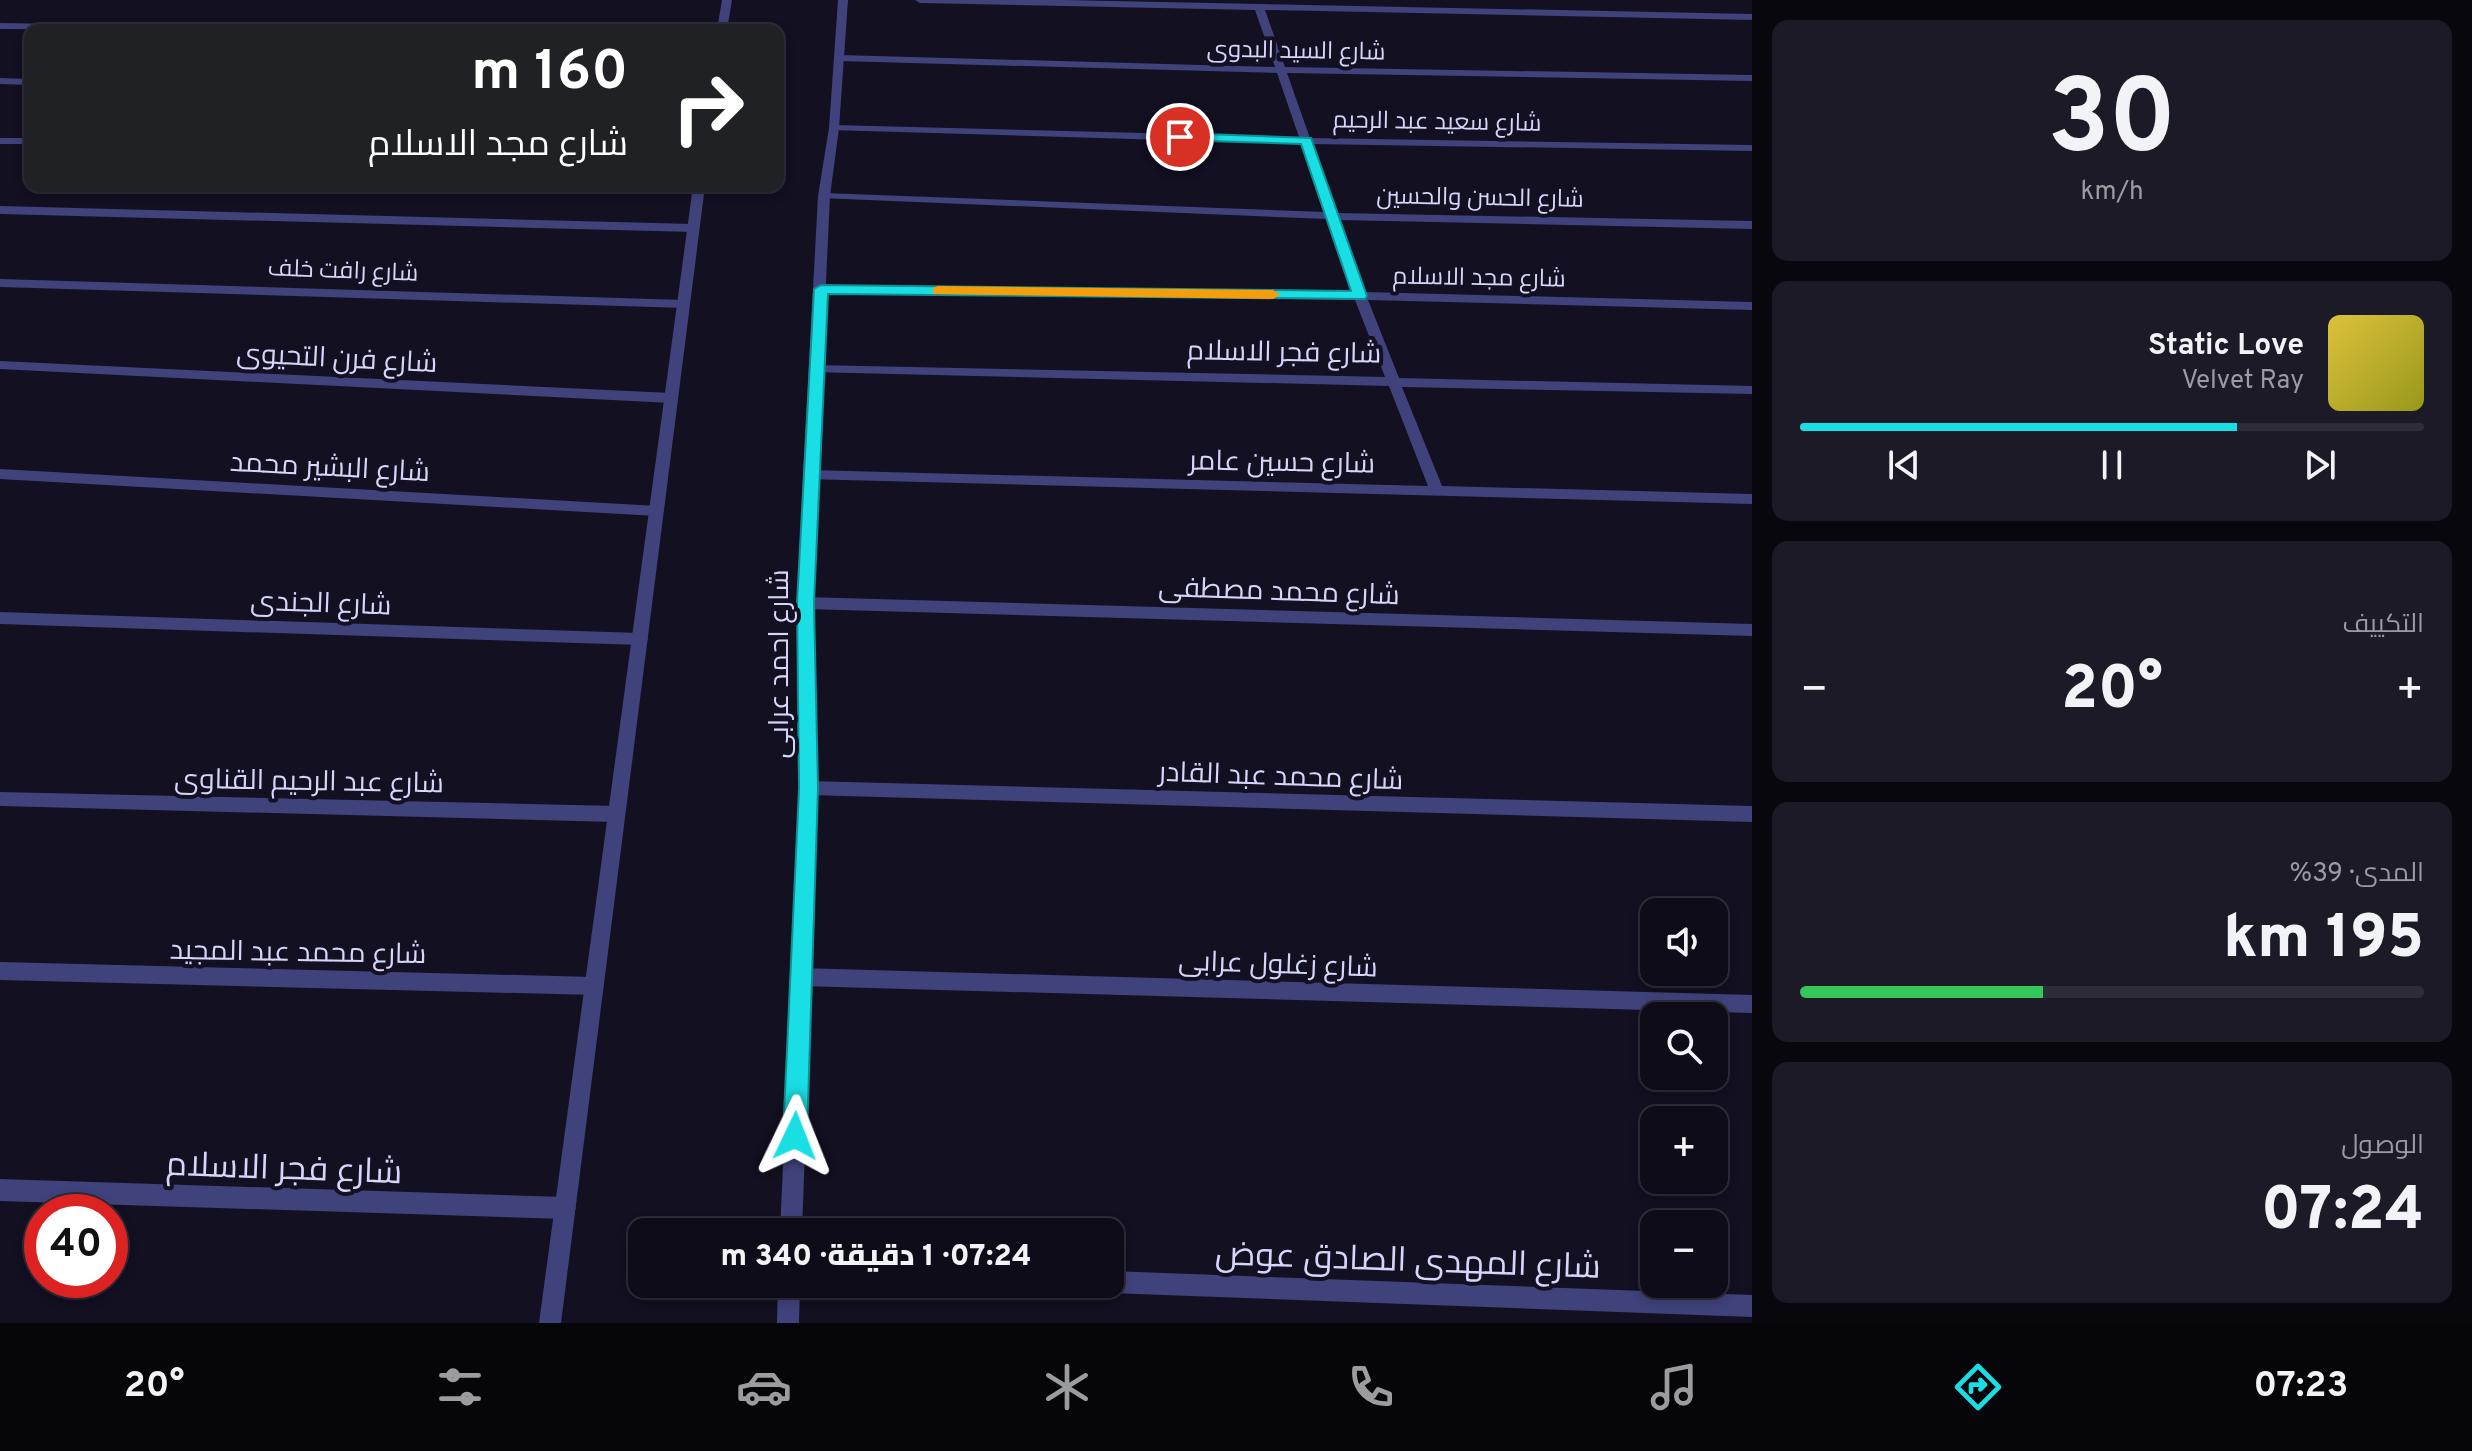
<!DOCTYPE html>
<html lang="ar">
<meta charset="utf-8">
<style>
body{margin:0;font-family:Overpass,Cairo,sans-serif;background:#1c1a26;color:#f1f3f6;direction:rtl;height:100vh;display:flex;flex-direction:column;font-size:30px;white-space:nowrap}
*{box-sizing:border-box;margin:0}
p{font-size:26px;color:#9b9ba2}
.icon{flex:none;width:44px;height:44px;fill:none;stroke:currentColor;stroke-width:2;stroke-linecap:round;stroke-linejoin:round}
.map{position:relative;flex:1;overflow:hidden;direction:ltr}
.panel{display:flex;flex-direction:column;gap:20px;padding:20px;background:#08070e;width:720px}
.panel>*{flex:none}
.top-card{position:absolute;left:24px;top:24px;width:760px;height:168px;border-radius:16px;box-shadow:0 4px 12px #0003,0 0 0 2px #2e2c38;direction:rtl;background:#202124;color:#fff;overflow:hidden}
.fabs{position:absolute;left:1640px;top:898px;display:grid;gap:16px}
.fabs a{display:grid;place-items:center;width:88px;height:88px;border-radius:16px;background:#0e0c19;box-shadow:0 4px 12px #0003,0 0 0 2px #2e2c38;font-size:40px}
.speed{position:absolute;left:24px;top:1194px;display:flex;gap:16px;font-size:40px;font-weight:700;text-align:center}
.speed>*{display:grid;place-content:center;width:104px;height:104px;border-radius:50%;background:#0e0c19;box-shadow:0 4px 12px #0003,0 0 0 2px #2e2c38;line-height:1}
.speed .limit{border:12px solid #d22;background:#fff;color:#111}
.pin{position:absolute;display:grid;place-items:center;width:68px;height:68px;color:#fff;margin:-34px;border:4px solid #fff;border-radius:50%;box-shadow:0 2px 8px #0007}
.me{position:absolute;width:88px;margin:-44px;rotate:2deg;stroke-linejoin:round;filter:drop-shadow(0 0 6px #0008)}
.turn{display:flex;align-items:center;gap:28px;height:168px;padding:0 24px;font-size:36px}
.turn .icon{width:104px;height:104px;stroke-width:2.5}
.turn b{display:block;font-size:56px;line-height:68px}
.big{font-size:60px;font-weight:800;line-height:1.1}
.panel .card{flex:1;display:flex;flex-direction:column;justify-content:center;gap:12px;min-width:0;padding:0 28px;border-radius:16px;background:#1c1a26}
.panel .dial{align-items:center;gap:0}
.dial b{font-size:104px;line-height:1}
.song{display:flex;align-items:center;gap:24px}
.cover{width:96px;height:96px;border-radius:12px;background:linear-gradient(135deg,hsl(50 70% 55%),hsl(60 70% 35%))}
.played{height:8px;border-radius:4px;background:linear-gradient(90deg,#19dee3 70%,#2e2c38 70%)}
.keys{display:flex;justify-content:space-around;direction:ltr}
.heat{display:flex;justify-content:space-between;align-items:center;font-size:44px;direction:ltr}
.charge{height:12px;border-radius:6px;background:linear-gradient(90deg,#34c759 39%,#2e2c38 0)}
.trip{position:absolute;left:628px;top:1218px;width:496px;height:80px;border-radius:16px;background:#0e0c19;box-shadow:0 4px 12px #0003,0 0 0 2px #2e2c38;font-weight:800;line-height:80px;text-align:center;direction:rtl}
.menu{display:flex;height:128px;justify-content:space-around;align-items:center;background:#06050a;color:#9b9ba2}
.menu .icon{width:56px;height:56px}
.menu .current{color:#19dee3}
.menu b{font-size:36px;color:#f1f3f6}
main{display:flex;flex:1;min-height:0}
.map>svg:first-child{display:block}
</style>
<main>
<section class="panel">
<div class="card dial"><b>30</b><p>km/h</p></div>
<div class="card">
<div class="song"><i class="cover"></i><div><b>Static Love</b><p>Velvet Ray</p></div></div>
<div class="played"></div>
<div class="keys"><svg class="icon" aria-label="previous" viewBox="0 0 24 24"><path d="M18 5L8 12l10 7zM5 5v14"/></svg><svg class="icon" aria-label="pause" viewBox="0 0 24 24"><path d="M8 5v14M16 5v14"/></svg><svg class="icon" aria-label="next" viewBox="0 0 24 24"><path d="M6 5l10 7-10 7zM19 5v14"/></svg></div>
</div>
<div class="card"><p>التكييف</p>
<div class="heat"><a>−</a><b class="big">20°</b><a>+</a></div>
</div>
<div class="card"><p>المدى · 39%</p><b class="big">195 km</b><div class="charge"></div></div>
<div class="card"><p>الوصول</p><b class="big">07:24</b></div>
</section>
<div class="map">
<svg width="1752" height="1323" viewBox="0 0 1752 1323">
<rect width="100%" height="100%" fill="#121021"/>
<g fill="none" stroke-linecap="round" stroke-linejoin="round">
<g fill="#40427b" fill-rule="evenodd">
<polygon points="915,0 1063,0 1752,14 1752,20 1265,10 1285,67 1752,75 1752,81 1287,73 1310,138 1752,145 1752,151 1313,144 1337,213 1752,221 1752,229 1339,220 1365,292 1752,302 1752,310 1368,300 1399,378 1752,386 1752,394 1402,387 1442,486 1752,494 1752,504 805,479 803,475 805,471 810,470 1428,486 1389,386 810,372 810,366 815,365 1385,377 1355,300 817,292 817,286 821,285 1352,292 1327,219 820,198 820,194 824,193 1325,212 1301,144 830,130 829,128 834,125 1299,137 1277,73 839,61 834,58 839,55 1275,67 1255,10 920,3"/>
<polygon points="0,23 225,27 230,30 0,29"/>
<polygon points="0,78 30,79 30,85 0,84"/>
<rect x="0" y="138" width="30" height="6"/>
<polygon points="0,206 693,224 699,228 693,232 0,214"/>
<polygon points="0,279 684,300 690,304 684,308 0,287"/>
<polygon points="0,361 671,393 678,398 671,403 0,369"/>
<polygon points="0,469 657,506 664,511 657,516 0,479"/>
<polygon points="805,597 1752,624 1752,636 805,609 797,603"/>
<polygon points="0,612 640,633 646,635 648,639 646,643 640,645 0,624"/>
<polygon points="809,781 1752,806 1752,822 809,795 803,793 800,788 803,783"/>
<polygon points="0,792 616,806 622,809 625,814 622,819 616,822 0,806"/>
<polygon points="0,962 594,977 601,980 604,986 601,992 594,995 0,980"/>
<polygon points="801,968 1752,995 1752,1013 801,986 794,983 791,977 794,971"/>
<polygon points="0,1179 565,1197 572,1201 576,1208 572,1215 565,1219 0,1201"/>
<polygon points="1110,1271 1752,1295 1752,1317 1110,1293 1102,1290 1100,1284 1110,1284"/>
</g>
<g fill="#40427b" fill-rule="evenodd">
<polygon points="722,0 732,0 727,30 717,30"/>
<polygon points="838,0 848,0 839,128 830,196 817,475 813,603 818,788 802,1232 780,1232 800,788 797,603 803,475 818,196 829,128"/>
<polygon points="693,186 705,186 561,1323 539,1323"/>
<polygon points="778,1284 800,1284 799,1323 777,1323"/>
</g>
</g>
<polygon fill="#19dee3" stroke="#109094" stroke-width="2" points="1180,133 1311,138 1367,296 1365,299 828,294 814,603 818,788 807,1136 803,1145 795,1148 787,1145 783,1136 799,788 797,603 814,289 821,285 1351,291 1301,144 1176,140 1176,135"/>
<polygon fill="#f59e0b" points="938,286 1273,290 1280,295 1273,299 933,294 933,288"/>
<g text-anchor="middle" stroke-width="8" stroke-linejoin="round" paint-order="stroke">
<g font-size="24" fill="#d6d5fa" stroke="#121021">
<text transform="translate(1296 50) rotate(1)" y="8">شارع السيد البدوى</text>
<text transform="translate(1437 121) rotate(1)" y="8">شارع سعيد عبد الرحيم</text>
<text transform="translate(1480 197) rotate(1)" y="8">شارع الحسن والحسين</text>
<text transform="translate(343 270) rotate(2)" y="8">شارع رافت خلف</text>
<text transform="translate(1479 277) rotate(1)" y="8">شارع مجد الاسلام</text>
</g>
<g font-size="28" fill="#d6d5fa" stroke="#121021">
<text transform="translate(1284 351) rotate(1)" y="10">شارع فجر الاسلام</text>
<text transform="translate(337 357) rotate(3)" y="10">شارع فرن التحيوى</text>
<text transform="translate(1282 461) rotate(1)" y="10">شارع حسين عامر</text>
<text transform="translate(330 466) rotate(3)" y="10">شارع البشير محمد</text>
<text transform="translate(1279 590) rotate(2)" y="10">شارع محمد مصطفى</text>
<text transform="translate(321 602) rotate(2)" y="10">شارع الجندى</text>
<text transform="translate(778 664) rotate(-90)" y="10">شارع احمد عرابى</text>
<text transform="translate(1281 775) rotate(2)" y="10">شارع محمد عبد القادر</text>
<text transform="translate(309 780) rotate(1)" y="10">شارع عبد الرحيم القناوى</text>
<text transform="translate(298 951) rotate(1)" y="10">شارع محمد عبد المجيد</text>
<text transform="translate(1278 963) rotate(2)" y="10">شارع زغلول عرابى</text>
</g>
<g font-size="34" fill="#d6d5fa" stroke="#121021">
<text transform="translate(284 1167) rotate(2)" y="12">شارع فجر الاسلام</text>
<text transform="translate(1408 1259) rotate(2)" y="12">شارع المهدى الصادق عوض</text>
</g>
</g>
</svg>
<div class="fabs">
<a><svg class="icon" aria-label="sound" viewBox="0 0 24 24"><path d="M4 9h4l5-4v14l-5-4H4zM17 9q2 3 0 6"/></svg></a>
<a><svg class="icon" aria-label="search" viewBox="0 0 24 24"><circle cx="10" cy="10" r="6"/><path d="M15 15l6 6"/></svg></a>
<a>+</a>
<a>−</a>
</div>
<div class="speed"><div class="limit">40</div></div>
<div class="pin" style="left:1180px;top:137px;background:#d93025"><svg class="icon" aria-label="arrive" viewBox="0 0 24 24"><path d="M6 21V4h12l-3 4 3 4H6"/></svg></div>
<svg class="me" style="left:795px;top:1136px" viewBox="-20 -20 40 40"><path d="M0-17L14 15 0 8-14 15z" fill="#19dee3" stroke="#fff" stroke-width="4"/></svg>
<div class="trip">07:24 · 1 دقيقة · 340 m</div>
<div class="top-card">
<div class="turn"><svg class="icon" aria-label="right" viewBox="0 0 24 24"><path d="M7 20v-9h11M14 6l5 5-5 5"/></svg><div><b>160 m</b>شارع مجد الاسلام</div></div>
</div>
</div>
</main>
<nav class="menu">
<b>07:23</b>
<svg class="icon current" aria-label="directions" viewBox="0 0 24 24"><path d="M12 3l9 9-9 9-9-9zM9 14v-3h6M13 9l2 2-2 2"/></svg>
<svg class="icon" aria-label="music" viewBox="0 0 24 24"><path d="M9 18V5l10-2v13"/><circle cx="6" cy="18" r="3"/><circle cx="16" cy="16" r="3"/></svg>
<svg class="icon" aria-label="phone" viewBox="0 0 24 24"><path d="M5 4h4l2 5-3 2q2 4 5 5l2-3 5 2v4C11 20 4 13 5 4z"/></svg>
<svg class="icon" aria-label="climate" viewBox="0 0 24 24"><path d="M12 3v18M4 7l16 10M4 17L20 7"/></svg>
<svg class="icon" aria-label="car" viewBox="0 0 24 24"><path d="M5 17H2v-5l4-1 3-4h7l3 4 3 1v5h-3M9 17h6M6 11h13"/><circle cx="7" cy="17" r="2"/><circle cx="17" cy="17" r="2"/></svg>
<svg class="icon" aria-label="filters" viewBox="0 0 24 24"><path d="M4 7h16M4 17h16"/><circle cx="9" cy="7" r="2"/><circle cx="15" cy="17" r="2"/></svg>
<b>20°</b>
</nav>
